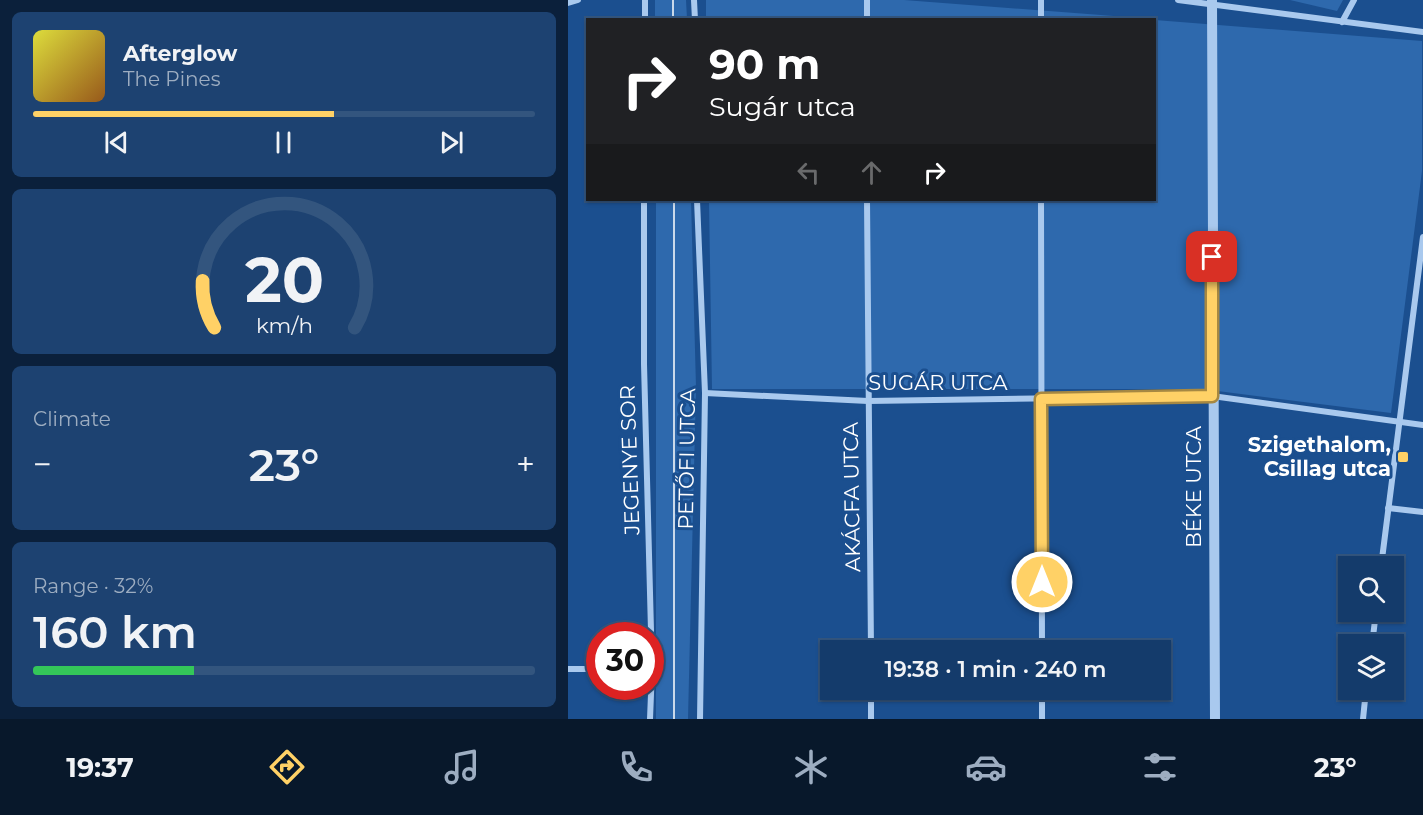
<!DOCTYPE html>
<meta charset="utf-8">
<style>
body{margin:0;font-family:Montserrat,sans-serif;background:#1d4271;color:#f1f3f6;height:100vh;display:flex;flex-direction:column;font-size:22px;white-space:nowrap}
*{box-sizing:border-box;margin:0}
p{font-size:20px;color:#9dadc1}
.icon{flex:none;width:33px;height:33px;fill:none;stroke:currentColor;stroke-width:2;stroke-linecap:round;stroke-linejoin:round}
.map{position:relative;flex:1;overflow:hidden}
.panel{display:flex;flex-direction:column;gap:12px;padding:12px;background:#0b203b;width:568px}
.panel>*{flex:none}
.guide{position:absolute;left:18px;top:18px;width:570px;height:183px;border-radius:0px;box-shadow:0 2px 4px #0004,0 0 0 2px #33557e;background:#202124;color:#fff;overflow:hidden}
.buttons{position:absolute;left:770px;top:556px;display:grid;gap:12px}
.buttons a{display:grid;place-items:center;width:66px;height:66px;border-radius:0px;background:#143b6b;box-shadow:0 2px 4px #0004,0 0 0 2px #33557e;font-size:30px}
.speed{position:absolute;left:18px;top:622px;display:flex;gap:12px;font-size:30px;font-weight:700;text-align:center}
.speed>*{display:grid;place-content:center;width:78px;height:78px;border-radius:50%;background:#143b6b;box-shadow:0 2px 4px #0004,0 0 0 2px #33557e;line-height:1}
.speed .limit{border:9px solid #d22;background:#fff;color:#111}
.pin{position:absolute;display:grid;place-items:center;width:51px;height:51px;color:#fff;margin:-26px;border-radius:12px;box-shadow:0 3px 9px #0006}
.me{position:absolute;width:66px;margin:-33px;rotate:0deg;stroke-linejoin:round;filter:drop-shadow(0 0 4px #0008)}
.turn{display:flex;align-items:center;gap:21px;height:126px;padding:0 24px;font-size:27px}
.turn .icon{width:78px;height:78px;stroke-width:2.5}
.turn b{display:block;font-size:42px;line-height:51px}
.lanes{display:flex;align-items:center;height:57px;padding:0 24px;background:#0003;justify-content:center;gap:30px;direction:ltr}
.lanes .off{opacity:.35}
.big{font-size:45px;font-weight:600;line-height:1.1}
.panel .card{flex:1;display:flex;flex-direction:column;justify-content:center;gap:9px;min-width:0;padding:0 21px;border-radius:9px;background:#1d4271}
.panel .dial{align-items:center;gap:0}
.dial svg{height:156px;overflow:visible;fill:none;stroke:#33557e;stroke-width:7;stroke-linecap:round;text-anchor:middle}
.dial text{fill:#f1f3f6;stroke:none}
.song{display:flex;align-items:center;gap:18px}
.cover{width:72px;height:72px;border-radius:9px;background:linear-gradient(135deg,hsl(60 70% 55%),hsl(30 70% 35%))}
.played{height:6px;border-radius:3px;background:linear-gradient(90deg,#ffd166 60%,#33557e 60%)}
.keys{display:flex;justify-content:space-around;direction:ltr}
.heat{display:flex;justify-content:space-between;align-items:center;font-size:33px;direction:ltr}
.charge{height:9px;border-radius:4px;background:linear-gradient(90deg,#34c759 32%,#33557e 0)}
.trip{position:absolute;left:252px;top:640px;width:351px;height:60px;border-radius:0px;background:#143b6b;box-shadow:0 2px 4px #0004,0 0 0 2px #33557e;font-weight:600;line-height:60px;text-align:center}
.tabs{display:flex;height:96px;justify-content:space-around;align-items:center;background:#08182b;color:#9dadc1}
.tabs .icon{width:42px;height:42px}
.tabs .selected{color:#ffd166}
.tabs b{font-size:27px;color:#f1f3f6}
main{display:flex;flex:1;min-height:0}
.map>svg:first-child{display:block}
</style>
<main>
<section class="panel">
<div class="card">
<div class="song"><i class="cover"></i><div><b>Afterglow</b><p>The Pines</p></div></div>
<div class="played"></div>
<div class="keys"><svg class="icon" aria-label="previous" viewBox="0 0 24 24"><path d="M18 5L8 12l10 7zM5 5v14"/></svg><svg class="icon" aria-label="pause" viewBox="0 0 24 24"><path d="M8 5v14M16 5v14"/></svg><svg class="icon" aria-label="next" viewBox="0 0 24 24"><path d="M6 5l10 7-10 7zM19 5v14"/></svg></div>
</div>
<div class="card dial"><svg viewBox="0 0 100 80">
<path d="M14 69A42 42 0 1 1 86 69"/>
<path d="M14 69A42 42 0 0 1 8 45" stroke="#ffd166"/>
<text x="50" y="56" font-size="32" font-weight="700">20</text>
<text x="50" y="72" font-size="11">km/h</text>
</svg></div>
<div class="card"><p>Climate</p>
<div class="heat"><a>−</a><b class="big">23°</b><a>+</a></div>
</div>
<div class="card"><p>Range · 32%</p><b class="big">160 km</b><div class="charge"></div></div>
</section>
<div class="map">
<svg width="855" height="719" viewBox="0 0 855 719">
<rect width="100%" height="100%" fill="#1b4f8f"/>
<g fill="#2e69ad">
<polygon points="87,0 118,0 119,19 87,19"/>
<polygon points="138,0 336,0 585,19 138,20"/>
<polygon points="722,0 775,0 769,11"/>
<polygon points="587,20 854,41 854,171 823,413 634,389 144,389 141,200 586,200"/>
<polygon points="88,200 123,200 128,387 120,719 88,719"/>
</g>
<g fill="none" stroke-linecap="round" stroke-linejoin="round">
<g stroke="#a9c9ee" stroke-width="6">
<polyline points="126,0 127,20"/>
<polyline points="299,0 299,20"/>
<polyline points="610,0 855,32"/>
<polyline points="0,3 10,0"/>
<polyline points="77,20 77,0"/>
<polyline points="473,20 473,0"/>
<polyline points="774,22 786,0"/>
<polyline points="76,200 76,364 84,669 82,719"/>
<polyline points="129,200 137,393 132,719"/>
<polyline points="299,200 303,651"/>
<polyline points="473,200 474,651"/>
<polyline points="137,393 300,401 644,396 855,425"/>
<polyline points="820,508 855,512"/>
<polyline points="813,567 855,237"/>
<polyline points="804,645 808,612"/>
<polyline points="0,669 32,669"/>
<polyline points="303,690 303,719"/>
<polyline points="474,690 474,719"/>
<polyline points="795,719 798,690"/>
</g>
<polyline stroke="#a9c9ee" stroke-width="10" points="644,0 647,719"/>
<g stroke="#fff" stroke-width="1.5">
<polyline points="105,0 105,20"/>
<polyline points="106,200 106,719"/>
</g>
</g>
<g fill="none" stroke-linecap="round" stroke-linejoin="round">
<g stroke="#a68842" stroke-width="15">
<polyline id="route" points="474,582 473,399 644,396 644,257"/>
</g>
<use href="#route" stroke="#ffd166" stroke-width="10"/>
</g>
<rect fill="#ffd166" stroke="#1b4f8f" stroke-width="2" x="829" y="451" width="12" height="12" rx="3"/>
<g text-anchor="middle" stroke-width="6" stroke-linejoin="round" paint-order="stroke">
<g font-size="21" fill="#fff" stroke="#1b4f8f">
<text x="370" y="390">SUGÁR UTCA</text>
<text transform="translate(119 459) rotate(-89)" y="7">PETŐFI UTCA</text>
<text transform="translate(62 460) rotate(-92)" y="7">JEGENYE SOR</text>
<text transform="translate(626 487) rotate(-90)" y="7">BÉKE UTCA</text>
<text transform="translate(284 497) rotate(-91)" y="7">AKÁCFA UTCA</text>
</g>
<g font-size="21" font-weight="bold" fill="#fff" stroke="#1b4f8f" text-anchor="end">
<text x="823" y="452">Szigethalom,<tspan x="823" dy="24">Csillag utca</tspan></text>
</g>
</g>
</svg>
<div class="buttons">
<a><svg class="icon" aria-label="search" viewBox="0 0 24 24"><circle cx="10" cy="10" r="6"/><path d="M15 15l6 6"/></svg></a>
<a><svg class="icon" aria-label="layers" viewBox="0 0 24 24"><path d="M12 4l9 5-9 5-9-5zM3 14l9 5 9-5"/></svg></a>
</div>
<div class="speed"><div class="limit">30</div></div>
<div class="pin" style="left:644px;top:257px;background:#d93025"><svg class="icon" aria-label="arrive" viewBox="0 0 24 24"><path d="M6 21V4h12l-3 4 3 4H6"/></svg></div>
<svg class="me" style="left:474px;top:582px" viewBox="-20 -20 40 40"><circle r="17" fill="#ffd166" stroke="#fff" stroke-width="3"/><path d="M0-11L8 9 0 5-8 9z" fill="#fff"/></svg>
<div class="trip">19:38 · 1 min · 240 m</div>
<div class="guide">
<div class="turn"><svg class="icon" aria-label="right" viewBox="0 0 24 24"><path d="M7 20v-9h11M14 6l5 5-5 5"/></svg><div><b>90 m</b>Sugár utca</div></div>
<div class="lanes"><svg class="icon off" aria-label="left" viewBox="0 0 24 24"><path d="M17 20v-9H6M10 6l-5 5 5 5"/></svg><svg class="icon off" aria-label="ahead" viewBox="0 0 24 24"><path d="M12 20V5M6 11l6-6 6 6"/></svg><svg class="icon" aria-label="right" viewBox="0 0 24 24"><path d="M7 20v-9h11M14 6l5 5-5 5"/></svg></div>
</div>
</div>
</main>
<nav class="tabs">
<b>19:37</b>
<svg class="icon selected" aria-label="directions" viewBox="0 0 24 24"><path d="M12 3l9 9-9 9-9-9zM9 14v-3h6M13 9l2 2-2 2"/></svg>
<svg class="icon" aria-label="music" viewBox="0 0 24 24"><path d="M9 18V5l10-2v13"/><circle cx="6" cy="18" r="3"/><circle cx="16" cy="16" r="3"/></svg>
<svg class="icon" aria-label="phone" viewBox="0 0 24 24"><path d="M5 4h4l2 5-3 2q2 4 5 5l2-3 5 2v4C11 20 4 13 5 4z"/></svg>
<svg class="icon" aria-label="climate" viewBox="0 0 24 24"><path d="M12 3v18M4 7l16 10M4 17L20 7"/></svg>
<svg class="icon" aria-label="car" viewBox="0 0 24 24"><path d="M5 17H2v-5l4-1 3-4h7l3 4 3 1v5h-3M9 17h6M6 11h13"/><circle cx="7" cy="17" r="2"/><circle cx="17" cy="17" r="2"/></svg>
<svg class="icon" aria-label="filters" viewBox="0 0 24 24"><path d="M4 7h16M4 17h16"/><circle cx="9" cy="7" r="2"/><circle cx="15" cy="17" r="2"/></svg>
<b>23°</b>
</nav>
